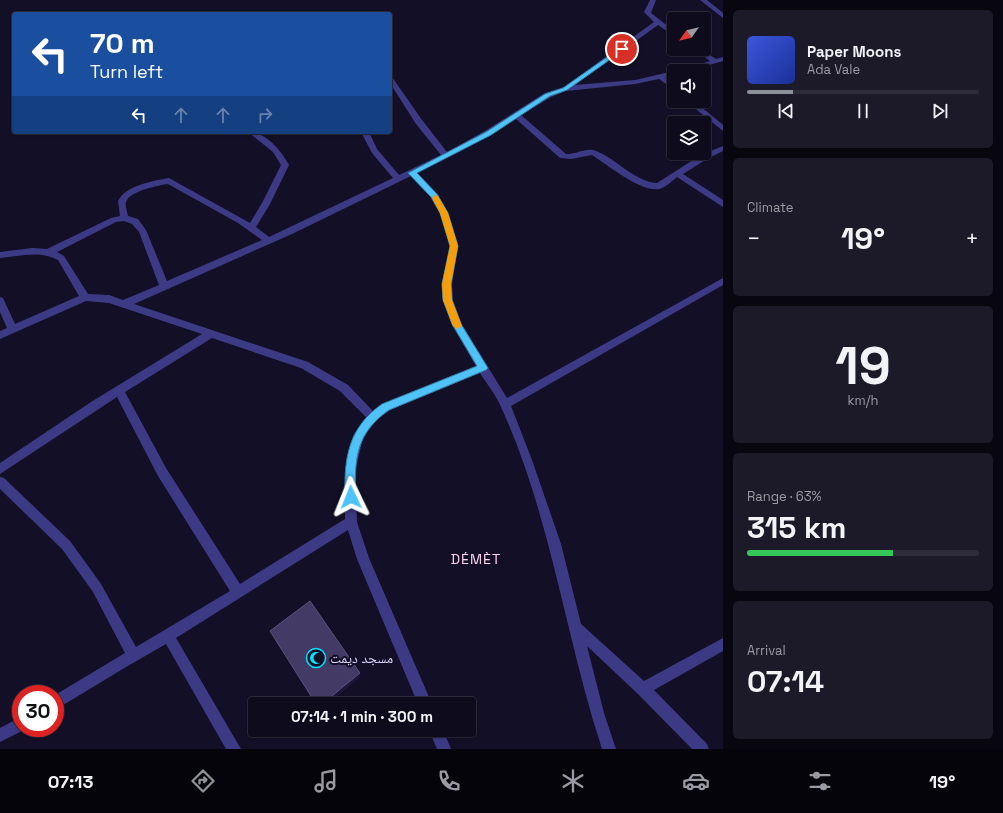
<!DOCTYPE html>
<meta charset="utf-8">
<style>
body{margin:0;font-family:"Space Grotesk","Noto Naskh Arabic",sans-serif;background:#1c1929;color:#f1f3f6;height:100vh;display:flex;flex-direction:column;font-size:15px;white-space:nowrap}
*{box-sizing:border-box;margin:0}
p{font-size:13px;color:#9b9ba3}
.icon{flex:none;width:22px;height:22px;fill:none;stroke:currentColor;stroke-width:2;stroke-linecap:round;stroke-linejoin:round}
.map{position:relative;flex:1;overflow:hidden}
.side{display:flex;flex-direction:column;gap:10px;padding:10px;background:#08060f;width:280px}
.side>*{flex:none}
.top-card{position:absolute;left:12px;top:12px;width:380px;height:122px;border-radius:4px;box-shadow:0 1px 3px #0004,0 0 0 1px #2e2b3b;background:#1a4fa0;color:#fff;overflow:hidden}
.needle{width:26px;rotate:236deg}
.buttons{position:absolute;left:667px;top:12px;display:grid;gap:8px}
.buttons a{display:grid;place-items:center;width:44px;height:44px;border-radius:4px;background:#0e0b1c;box-shadow:0 1px 3px #0004,0 0 0 1px #2e2b3b;font-size:20px}
.speed{position:absolute;left:12px;top:685px;display:flex;gap:8px;font-size:20px;font-weight:700;text-align:center}
.speed>*{display:grid;place-content:center;width:52px;height:52px;border-radius:50%;background:#0e0b1c;box-shadow:0 1px 3px #0004,0 0 0 1px #2e2b3b;line-height:1}
.speed .limit{border:6px solid #d22;background:#fff;color:#111}
.pin{position:absolute;display:grid;place-items:center;width:34px;height:34px;color:#fff;margin:-17px;border:2px solid #fff;border-radius:50%;box-shadow:0 1px 4px #0007}
.me{position:absolute;width:44px;margin:-22px;rotate:358deg;stroke-linejoin:round;filter:drop-shadow(0 0 3px #0008)}
.turn{display:flex;align-items:center;gap:14px;height:84px;padding:0 12px;font-size:18px}
.turn .icon{width:52px;height:52px;stroke-width:2.5}
.turn b{display:block;font-size:28px;line-height:34px}
.lanes{display:flex;align-items:center;height:38px;padding:0 12px;background:#0003;justify-content:center;gap:20px;direction:ltr}
.lanes .off{opacity:.35}
.big{font-size:30px;font-weight:700;line-height:1.1}
.side .widget{flex:1;display:flex;flex-direction:column;justify-content:center;gap:6px;min-width:0;padding:0 14px;border-radius:6px;background:#1c1929}
.side .dial{align-items:center;gap:0}
.dial b{font-size:52px;line-height:1}
.song{display:flex;align-items:center;gap:12px}
.cover{width:48px;height:48px;border-radius:6px;background:linear-gradient(135deg,hsl(230 70% 55%),hsl(230 70% 35%))}
.played{height:4px;border-radius:2px;background:linear-gradient(90deg,#8c9099 20%,#2e2b3b 20%)}
.keys{display:flex;justify-content:space-around;direction:ltr}
.heat{display:flex;justify-content:space-between;align-items:center;font-size:22px;direction:ltr}
.charge{height:6px;border-radius:3px;background:linear-gradient(90deg,#34c759 63%,#2e2b3b 0)}
.trip{position:absolute;left:248px;top:697px;width:228px;height:40px;border-radius:4px;background:#0e0b1c;box-shadow:0 1px 3px #0004,0 0 0 1px #2e2b3b;font-weight:700;line-height:40px;text-align:center}
.menu{display:flex;height:64px;justify-content:space-around;align-items:center;background:#06040b;color:#9b9ba3}
.menu .icon{width:28px;height:28px}
.menu .current{color:#8c9099}
.menu b{font-size:18px;color:#f1f3f6}
main{display:flex;flex:1;min-height:0}
.map>svg:first-child{display:block}
</style>
<main>
<div class="map">
<svg width="723" height="749" viewBox="0 0 723 749">
<rect width="100%" height="100%" fill="#130f26"/>
<g fill="none" stroke-linecap="round" stroke-linejoin="round">
<g fill="#3d3a85" fill-rule="evenodd">
<path d="M650,0H656L651,13L674,31V36L658,25L575,85L635,80L674,71V75L665,77L674,84V90L659,79L635,84L566,91L551,97L521,115L566,154C576,155 586,147 596,151C617,159 633,181 657,183L701,155L723,146V151L707,159L683,174L723,200V207L677,177C672,181 665,188 659,189C640,192 608,165 592,155L571,159L560,158L516,119L491,135L417,173L438,195L448,213L458,246L452,284L453,300L462,325L507,398L723,278V285L511,406L532,460L561,544L581,624L644,681L723,638V651L654,690L707,744L709,749H692L638,694L587,646L604,713L616,749H602C565,636 551,516 501,407C496,395 487,384 480,373L390,410L376,420L363,438L355,472L357,522L369,558L432,704H418L357,559L348,530L176,638L241,749H226L166,644L126,667L55,710V695L125,653L93,592L62,549L0,489V477L4,478L70,541L101,584L136,647L230,591L158,476L117,397L0,474V463L91,402L202,334L109,303L86,301L0,339V331L7,328L0,312V297L3,298L15,324L79,296L58,260C41,250 18,256 0,258V252L32,248L47,249L111,218L120,216L118,201C126,185 153,181 169,178L250,223L262,203L281,165L273,152L248,132C266,132 281,150 289,165L270,204L256,227L269,237L393,178L372,153L361,132H369L377,149L399,175L441,155L416,124L390,83V76L392,77L422,120L447,152L485,131L545,93L564,87L654,22L644,12ZM411,176L431,197L440,213L450,246L442,284L443,300L452,325L476,366L382,404L373,411L348,385L308,362L134,304L292,234ZM168,184L238,223L262,240L167,281L146,230L138,219L128,216C127,211 124,204 127,200C132,191 159,185 168,184ZM124,221L132,224L139,232L159,285L123,300L109,295L88,294L64,256L57,252L116,222ZM212,338L301,368L340,391L366,417L353,436L345,472V519L240,584L166,468L125,392Z"/>
<polygon points="700,0 707,0 723,13 723,18"/>
<polygon points="694,49 701,49 716,59 723,57 723,61 689,71 679,71 710,61"/>
<polygon points="686,101 694,101 723,125 723,131"/>
<polygon points="21,717 21,728 26,729 0,742 0,728"/>
<polygon points="429,730 443,730 451,749 437,749"/>
</g>
</g>
<polygon fill="#1d163a" points="360,673 360,677 328,704 322,704"/>
<polygon fill="#433a66" stroke="#5a527e" points="310,601 360,673 322,704 316,704 270,631"/>
<path fill="#4fc3f7" stroke="#337fa1" d="M620,48L625,49L567,90L550,96L491,135L417,173L437,194L448,213L458,246L451,284L452,300L461,324L488,368L486,370L389,410C356,433 354,459 356,497L354,500L351,502L347,500L345,497C344,458 348,428 382,404L477,366L452,324L443,300L442,284L450,246L440,213L431,197L408,173L486,132L545,94L563,88Z"/>
<polygon fill="#f59e0b" points="435,195 438,196 448,213 458,246 451,284 452,300 462,326 457,329 453,326 443,300 442,284 450,246 440,213 432,198"/>
<defs>
<g id="mosque-ring" transform="scale(1)"><circle r="9.5" fill="#130f26" stroke="#00e5ff" stroke-width="1.5"/><path d="M3.5-4.9A6 6 0 1 0 3.5 4.9A5 5 0 1 1 3.5-4.9Z" fill="#00e5ff"/></g>
</defs>
<g fill-rule="evenodd">
<use href="#mosque-ring" x="316" y="658"/>
</g>
<g text-anchor="middle" stroke-width="4" stroke-linejoin="round" paint-order="stroke">
<g font-size="14" letter-spacing="1" fill="#ffd6f0" stroke="#130f26">
<text x="476" y="564">DÉMÈT</text>
</g>
<g font-size="14" fill="#d9d4ff" stroke="#130f26" text-anchor="start">
<text x="330" y="663">مسجد ديمت</text>
</g>
</g>
</svg>
<div class="buttons">
<a><svg class="needle" viewBox="-14 -14 28 28"><path d="M0-13l5 13h-10z" fill="#e53935"/><path d="M0 13l5-13h-10z" fill="#9b9ba3"/></svg></a>
<a><svg class="icon" aria-label="sound" viewBox="0 0 24 24"><path d="M4 9h4l5-4v14l-5-4H4zM17 9q2 3 0 6"/></svg></a>
<a><svg class="icon" aria-label="layers" viewBox="0 0 24 24"><path d="M12 4l9 5-9 5-9-5zM3 14l9 5 9-5"/></svg></a>
</div>
<div class="speed"><div class="limit">30</div></div>
<div class="pin" style="left:622px;top:49px;background:#d93025"><svg class="icon" aria-label="arrive" viewBox="0 0 24 24"><path d="M6 21V4h12l-3 4 3 4H6"/></svg></div>
<svg class="me" style="left:351px;top:497px" viewBox="-20 -20 40 40"><path d="M0-17L14 15 0 8-14 15z" fill="#4fc3f7" stroke="#fff" stroke-width="4"/></svg>
<div class="trip">07:14 · 1 min · 300 m</div>
<div class="top-card">
<div class="turn"><svg class="icon" aria-label="left" viewBox="0 0 24 24"><path d="M17 20v-9H6M10 6l-5 5 5 5"/></svg><div><b>70 m</b>Turn left</div></div>
<div class="lanes"><svg class="icon" aria-label="left" viewBox="0 0 24 24"><path d="M17 20v-9H6M10 6l-5 5 5 5"/></svg><svg class="icon off" aria-label="ahead" viewBox="0 0 24 24"><path d="M12 20V5M6 11l6-6 6 6"/></svg><svg class="icon off" aria-label="ahead" viewBox="0 0 24 24"><path d="M12 20V5M6 11l6-6 6 6"/></svg><svg class="icon off" aria-label="right" viewBox="0 0 24 24"><path d="M7 20v-9h11M14 6l5 5-5 5"/></svg></div>
</div>
</div>
<section class="side">
<div class="widget">
<div class="song"><i class="cover"></i><div><b>Paper Moons</b><p>Ada Vale</p></div></div>
<div class="played"></div>
<div class="keys"><svg class="icon" aria-label="previous" viewBox="0 0 24 24"><path d="M18 5L8 12l10 7zM5 5v14"/></svg><svg class="icon" aria-label="pause" viewBox="0 0 24 24"><path d="M8 5v14M16 5v14"/></svg><svg class="icon" aria-label="next" viewBox="0 0 24 24"><path d="M6 5l10 7-10 7zM19 5v14"/></svg></div>
</div>
<div class="widget"><p>Climate</p>
<div class="heat"><a>−</a><b class="big">19°</b><a>+</a></div>
</div>
<div class="widget dial"><b>19</b><p>km/h</p></div>
<div class="widget"><p>Range · 63%</p><b class="big">315 km</b><div class="charge"></div></div>
<div class="widget"><p>Arrival</p><b class="big">07:14</b></div>
</section>
</main>
<nav class="menu">
<b>07:13</b>
<svg class="icon current" aria-label="directions" viewBox="0 0 24 24"><path d="M12 3l9 9-9 9-9-9zM9 14v-3h6M13 9l2 2-2 2"/></svg>
<svg class="icon" aria-label="music" viewBox="0 0 24 24"><path d="M9 18V5l10-2v13"/><circle cx="6" cy="18" r="3"/><circle cx="16" cy="16" r="3"/></svg>
<svg class="icon" aria-label="phone" viewBox="0 0 24 24"><path d="M5 4h4l2 5-3 2q2 4 5 5l2-3 5 2v4C11 20 4 13 5 4z"/></svg>
<svg class="icon" aria-label="climate" viewBox="0 0 24 24"><path d="M12 3v18M4 7l16 10M4 17L20 7"/></svg>
<svg class="icon" aria-label="car" viewBox="0 0 24 24"><path d="M5 17H2v-5l4-1 3-4h7l3 4 3 1v5h-3M9 17h6M6 11h13"/><circle cx="7" cy="17" r="2"/><circle cx="17" cy="17" r="2"/></svg>
<svg class="icon" aria-label="filters" viewBox="0 0 24 24"><path d="M4 7h16M4 17h16"/><circle cx="9" cy="7" r="2"/><circle cx="15" cy="17" r="2"/></svg>
<b>19°</b>
</nav>
